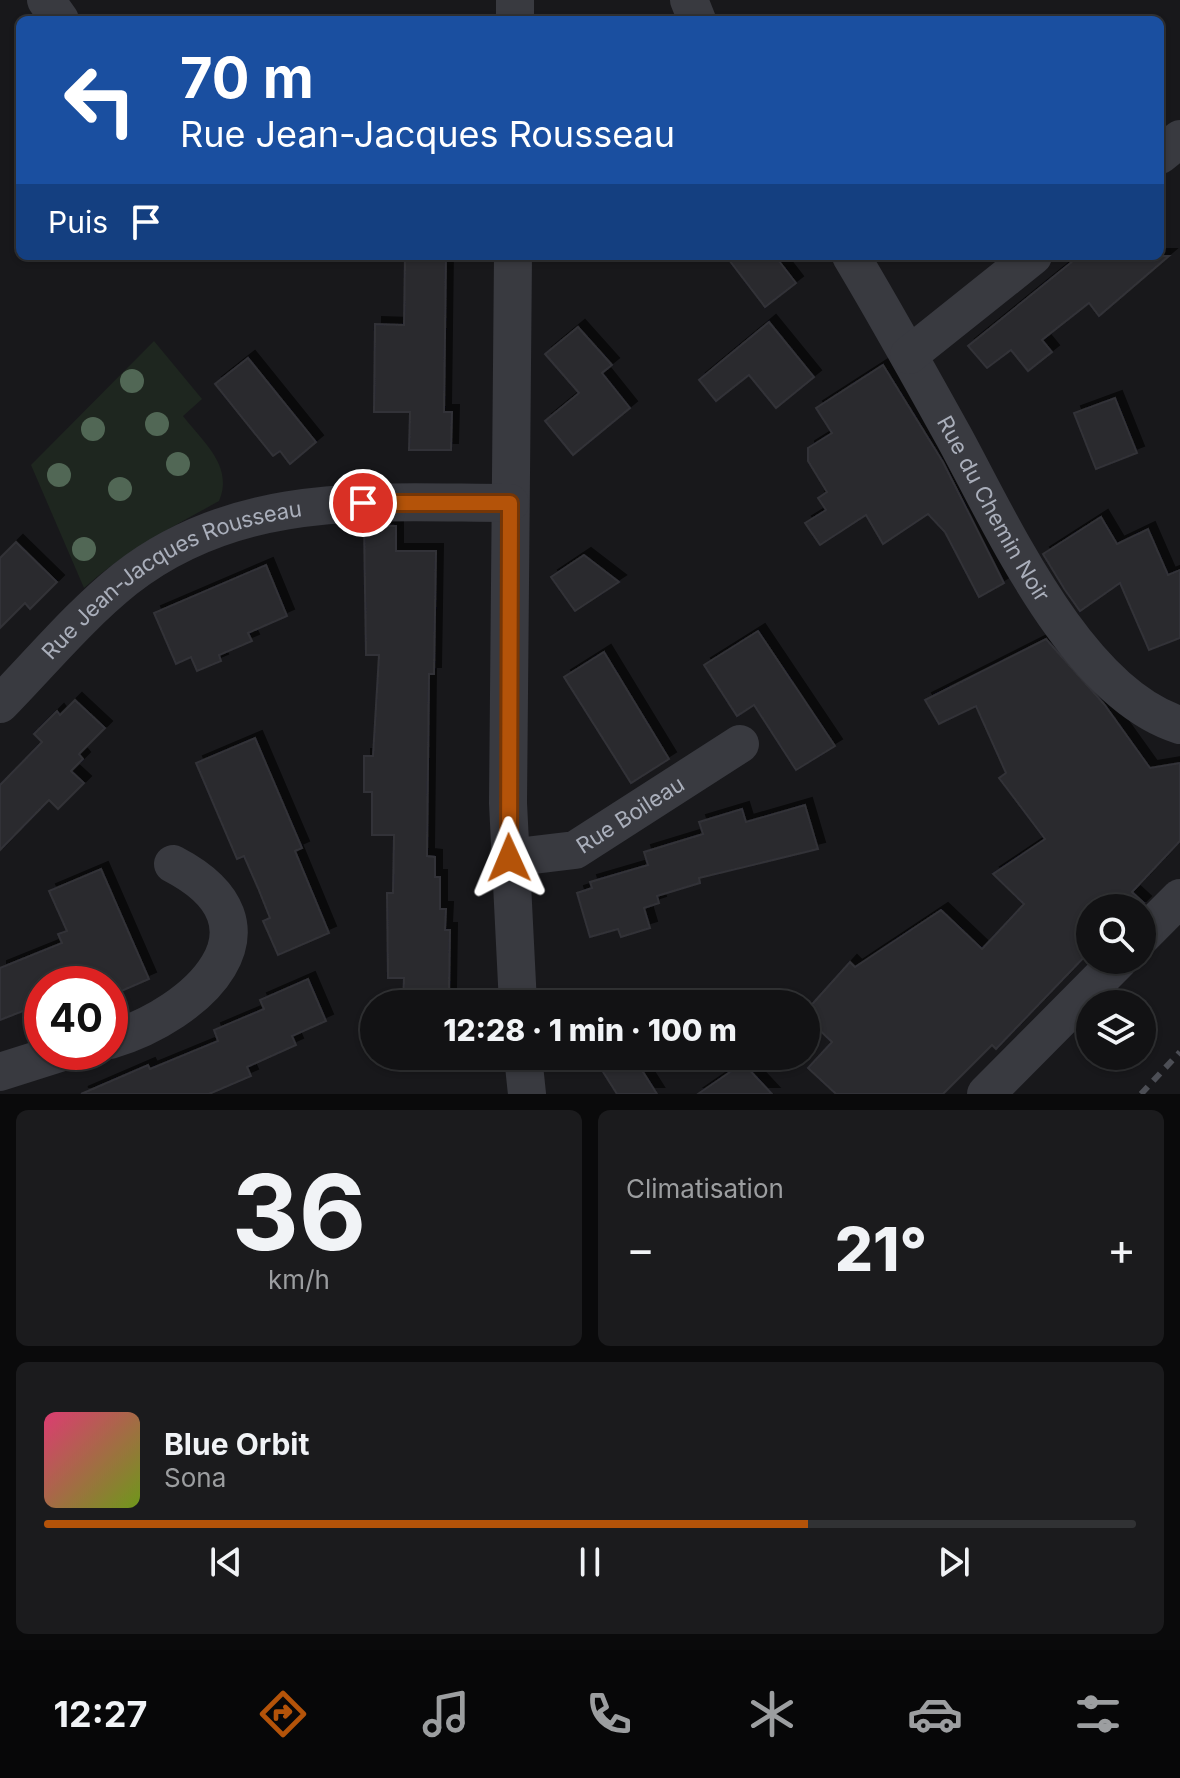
<!DOCTYPE html>
<html lang="fr">
<meta charset="utf-8">
<style>
body{margin:0;font-family:Inter,sans-serif;background:#1b1b1d;color:#f1f3f6;height:100vh;display:flex;flex-direction:column;font-size:30px;white-space:nowrap}
*{box-sizing:border-box;margin:0}
p{font-size:26px;color:#9c9ea0}
.icon{flex:none;width:44px;height:44px;fill:none;stroke:currentColor;stroke-width:2;stroke-linecap:round;stroke-linejoin:round}
.map{position:relative;height:1094px;overflow:hidden}
.sheet{display:flex;flex-direction:column;gap:16px;padding:16px;background:#0a0a0b;flex:1}
.sheet>*{flex:none}
.banner{position:absolute;left:16px;top:16px;width:1148px;height:244px;border-radius:12px;box-shadow:0 2px 6px #0004,0 0 0 2px #313234;background:#1a4fa0;color:#fff;overflow:hidden}
.controls{position:absolute;left:1076px;top:894px;display:grid;gap:16px}
.controls a{display:grid;place-items:center;width:80px;height:80px;border-radius:50%;background:#121214;box-shadow:0 2px 6px #0004,0 0 0 2px #313234;font-size:40px}
.speed{position:absolute;left:24px;top:966px;display:flex;gap:16px;font-size:40px;font-weight:700;text-align:center}
.speed>*{display:grid;place-content:center;width:104px;height:104px;border-radius:50%;background:#121214;box-shadow:0 2px 6px #0004,0 0 0 2px #313234;line-height:1}
.speed .limit{border:12px solid #d22;background:#fff;color:#111}
.pin{position:absolute;display:grid;place-items:center;width:68px;height:68px;color:#fff;margin:-34px;border:4px solid #fff;border-radius:50%;box-shadow:0 2px 8px #0007}
.me{position:absolute;width:88px;margin:-44px;rotate:359deg;stroke-linejoin:round;filter:drop-shadow(0 0 6px #0008)}
.turn{display:flex;align-items:center;gap:28px;height:168px;padding:0 32px;font-size:36px}
.turn .icon{width:104px;height:104px;stroke-width:2.5}
.turn b{display:block;font-size:56px;line-height:68px}
.then{display:flex;align-items:center;height:76px;padding:0 32px;background:#0003;gap:16px;font-size:30px}
.big{font-size:60px;font-weight:800;line-height:1.1}
.sheet .widget{flex:1;display:flex;flex-direction:column;justify-content:center;gap:12px;min-width:0;padding:0 28px;border-radius:12px;background:#1b1b1d}
.sheet .dial{align-items:center;gap:0}
.dial b{font-size:104px;line-height:1}
.song{display:flex;align-items:center;gap:24px}
.cover{width:96px;height:96px;border-radius:12px;background:linear-gradient(135deg,hsl(340 70% 55%),hsl(80 70% 35%))}
.played{height:8px;border-radius:4px;background:linear-gradient(90deg,#b45309 70%,#313234 70%)}
.keys{display:flex;justify-content:space-around;direction:ltr}
.heat{display:flex;justify-content:space-between;align-items:center;font-size:44px;direction:ltr}
.sheet .tiles{flex:1;display:grid;gap:16px;grid-template-columns:1fr 1fr}
.widget:last-child{grid-column:span 2}
.trip{position:absolute;left:360px;top:990px;width:460px;height:80px;border-radius:40px;background:#121214;box-shadow:0 2px 6px #0004,0 0 0 2px #313234;font-weight:800;line-height:80px;text-align:center}
.tab-bar{display:flex;height:128px;justify-content:space-around;align-items:center;background:#070708;color:#9c9ea0}
.tab-bar .icon{width:56px;height:56px}
.tab-bar .current{color:#b45309}
.tab-bar b{font-size:36px;color:#f1f3f6}
.map>svg:first-child{display:block}
</style>
<div class="map">
<svg width="1180" height="1094" viewBox="0 0 1180 1094">
<defs>
<filter id="shadow"><feDropShadow dx="7" dy="-7" stdDeviation="0" flood-color="#0009"/></filter>
</defs>
<rect width="100%" height="100%" fill="#18181b"/>
<path fill="#1e261f" d="M154,341L202,399L183,416C203,442 234,466 219,501C169,529 127,550 84,588L31,465Z"/>
<g fill="#2b2b2f" stroke="#323237" stroke-width="2" filter="url(#shadow)">
<polygon points="405,256 446,256 444,412 452,412 451,450 409,450 410,412 374,412 375,324 404,325"/>
<polygon points="726,256 775,256 796,283 765,307"/>
<polygon points="1079,256 1169,256 1099,316 1089,303 1042,340 1052,352 1028,371 1011,350 987,368 968,346"/>
<polygon points="769,322 814,377 776,408 749,375 716,401 699,380"/>
<polygon points="578,327 612,365 602,373 630,408 573,455 545,421 579,393 545,354"/>
<polygon points="248,358 316,442 290,464 280,451 273,456 215,384"/>
<polygon points="883,365 943,462 1004,583 979,597 945,532 928,514 883,544 866,515 820,545 805,523 826,510 818,498 827,492 808,461 808,448 832,433 816,408"/>
<polygon points="1115,398 1137,453 1096,469 1074,413"/>
<polygon points="1101,517 1117,544 1148,529 1168,575 1180,570 1180,638 1149,650 1120,583 1080,611 1065,590 1043,554"/>
<polygon points="364,525 396,526 396,551 436,551 434,674 429,674 427,856 435,857 435,877 440,877 440,909 446,909 445,930 450,930 449,994 445,994 445,1004 403,1004 404,978 388,978 387,893 393,893 394,835 372,835 372,792 364,792 364,756 373,756 379,655 366,655"/>
<polygon points="16,542 57,582 30,609 25,603 0,628 0,558"/>
<polygon points="584,555 619,582 575,611 551,577"/>
<polygon points="266,565 287,616 248,633 252,641 219,655 221,661 197,671 191,657 176,664 154,613"/>
<polygon points="758,631 835,746 796,770 754,705 737,716 704,665"/>
<polygon points="1046,639 1104,704 1150,768 1180,763 1180,841 1132,892 1144,903 1139,908 1090,908 1090,951 996,1049 992,1045 943,1094 836,1094 808,1068 832,1042 806,1017 806,1011 850,962 855,967 941,910 982,949 1024,904 993,874 1045,839 999,778 1006,773 976,706 939,724 925,700"/>
<polygon points="604,652 669,759 631,783 564,677"/>
<polygon points="75,700 105,728 79,754 83,759 71,771 84,783 58,809 49,800 0,850 0,785 42,742 34,734 57,711 60,715"/>
<polygon points="255,738 302,848 295,851 329,933 278,955 263,921 270,918 258,888 244,856 237,859 196,763"/>
<polygon points="805,805 818,849 699,878 700,883 657,896 659,903 644,908 650,928 621,937 618,929 590,937 577,893 592,888 590,882 648,865 644,852 703,834 699,822 742,809 746,822"/>
<polygon points="101,869 149,979 110,996 110,984 91,984 85,971 54,984 42,984 42,989 31,994 36,1006 0,1020 0,968 62,943 58,934 67,931 49,891"/>
<polygon points="308,979 326,1021 292,1036 296,1045 247,1067 251,1076 209,1094 81,1094 148,1065 150,1069 218,1041 214,1030 264,1009 260,1000"/>
<polygon points="593,1056 633,1056 657,1094 617,1094"/>
<polygon points="743,1063 772,1094 698,1094"/>
</g>
<g fill="none" stroke-linecap="round" stroke-linejoin="round">
<g stroke="#393a40" stroke-width="38">
<polyline points="46,0 60,20"/>
<polyline points="689,0 697,20"/>
<polyline points="515,20 515,0"/>
<polyline points="1160,155 1180,139"/>
<polyline points="513,256 508,803 518,1004"/>
<path id="s1" d="M851,256C887,316 920,376 954,437C1002,525 1077,693 1180,725"/>
<polyline points="909,355 1033,256"/>
<path id="s2" d="M0,704C41,662 80,615 125,579C240,489 374,503 510,503"/>
<path id="s3" d="M509,858L575,850L740,744"/>
<polyline points="1142,936 1180,898"/>
<path d="M110,1040C196,1015 292,926 173,864"/>
<polyline points="523,1056 527,1094"/>
<polyline points="0,1072 63,1052"/>
<polyline points="986,1094 1119,960"/>
</g>
<polyline stroke="#4c4e55" stroke-width="6" stroke-dasharray="10 8" stroke-linecap="butt" points="1141,1094 1180,1052"/>
</g>
<g fill="#516755">
<circle cx="132" cy="381" r="12"/>
<circle cx="157" cy="424" r="12"/>
<circle cx="93" cy="429" r="12"/>
<circle cx="178" cy="464" r="12"/>
<circle cx="59" cy="475" r="12"/>
<circle cx="120" cy="489" r="12"/>
<circle cx="84" cy="549" r="12"/>
</g>
<g fill="none" stroke-linecap="round" stroke-linejoin="round">
<g stroke="#753606" stroke-width="20">
<polyline id="route" points="363,503 510,503 509,858"/>
</g>
<use href="#route" stroke="#b45309" stroke-width="14"/>
</g>
<g text-anchor="middle" stroke-width="8" stroke-linejoin="round" paint-order="stroke">
<g font-size="22" fill="#aaafbb" stroke="#131316">
<text dy="8" stroke="none"><textPath href="#s1" startOffset="290">Rue du Chemin Noir</textPath></text>
<text dy="8" stroke="none"><textPath href="#s2" startOffset="218">Rue Jean-Jacques Rousseau</textPath></text>
<text dy="8" stroke="none"><textPath href="#s3" startOffset="132">Rue Boileau</textPath></text>
</g>
</g>
</svg>
<div class="controls">
<a><svg class="icon" aria-label="search" viewBox="0 0 24 24"><circle cx="10" cy="10" r="6"/><path d="M15 15l6 6"/></svg></a>
<a><svg class="icon" aria-label="layers" viewBox="0 0 24 24"><path d="M12 4l9 5-9 5-9-5zM3 14l9 5 9-5"/></svg></a>
</div>
<div class="speed"><div class="limit">40</div></div>
<div class="pin" style="left:363px;top:503px;background:#d93025"><svg class="icon" aria-label="arrive" viewBox="0 0 24 24"><path d="M6 21V4h12l-3 4 3 4H6"/></svg></div>
<svg class="me" style="left:509px;top:858px" viewBox="-20 -20 40 40"><path d="M0-17L14 15 0 8-14 15z" fill="#b45309" stroke="#fff" stroke-width="4"/></svg>
<div class="trip">12:28 · 1 min · 100 m</div>
<div class="banner">
<div class="turn"><svg class="icon" aria-label="left" viewBox="0 0 24 24"><path d="M17 20v-9H6M10 6l-5 5 5 5"/></svg><div><b>70 m</b>Rue Jean-Jacques Rousseau</div></div>
<div class="then">Puis<svg class="icon" aria-label="arrive" viewBox="0 0 24 24"><path d="M6 21V4h12l-3 4 3 4H6"/></svg></div>
</div>
</div>
<section class="sheet">
<div class="tiles">
<div class="widget dial"><b>36</b><p>km/h</p></div>
<div class="widget"><p>Climatisation</p>
<div class="heat"><a>−</a><b class="big">21°</b><a>+</a></div>
</div>
<div class="widget">
<div class="song"><i class="cover"></i><div><b>Blue Orbit</b><p>Sona</p></div></div>
<div class="played"></div>
<div class="keys"><svg class="icon" aria-label="previous" viewBox="0 0 24 24"><path d="M18 5L8 12l10 7zM5 5v14"/></svg><svg class="icon" aria-label="pause" viewBox="0 0 24 24"><path d="M8 5v14M16 5v14"/></svg><svg class="icon" aria-label="next" viewBox="0 0 24 24"><path d="M6 5l10 7-10 7zM19 5v14"/></svg></div>
</div>
</div>
</section>
<nav class="tab-bar">
<b>12:27</b>
<svg class="icon current" aria-label="directions" viewBox="0 0 24 24"><path d="M12 3l9 9-9 9-9-9zM9 14v-3h6M13 9l2 2-2 2"/></svg>
<svg class="icon" aria-label="music" viewBox="0 0 24 24"><path d="M9 18V5l10-2v13"/><circle cx="6" cy="18" r="3"/><circle cx="16" cy="16" r="3"/></svg>
<svg class="icon" aria-label="phone" viewBox="0 0 24 24"><path d="M5 4h4l2 5-3 2q2 4 5 5l2-3 5 2v4C11 20 4 13 5 4z"/></svg>
<svg class="icon" aria-label="climate" viewBox="0 0 24 24"><path d="M12 3v18M4 7l16 10M4 17L20 7"/></svg>
<svg class="icon" aria-label="car" viewBox="0 0 24 24"><path d="M5 17H2v-5l4-1 3-4h7l3 4 3 1v5h-3M9 17h6M6 11h13"/><circle cx="7" cy="17" r="2"/><circle cx="17" cy="17" r="2"/></svg>
<svg class="icon" aria-label="filters" viewBox="0 0 24 24"><path d="M4 7h16M4 17h16"/><circle cx="9" cy="7" r="2"/><circle cx="15" cy="17" r="2"/></svg>
</nav>
